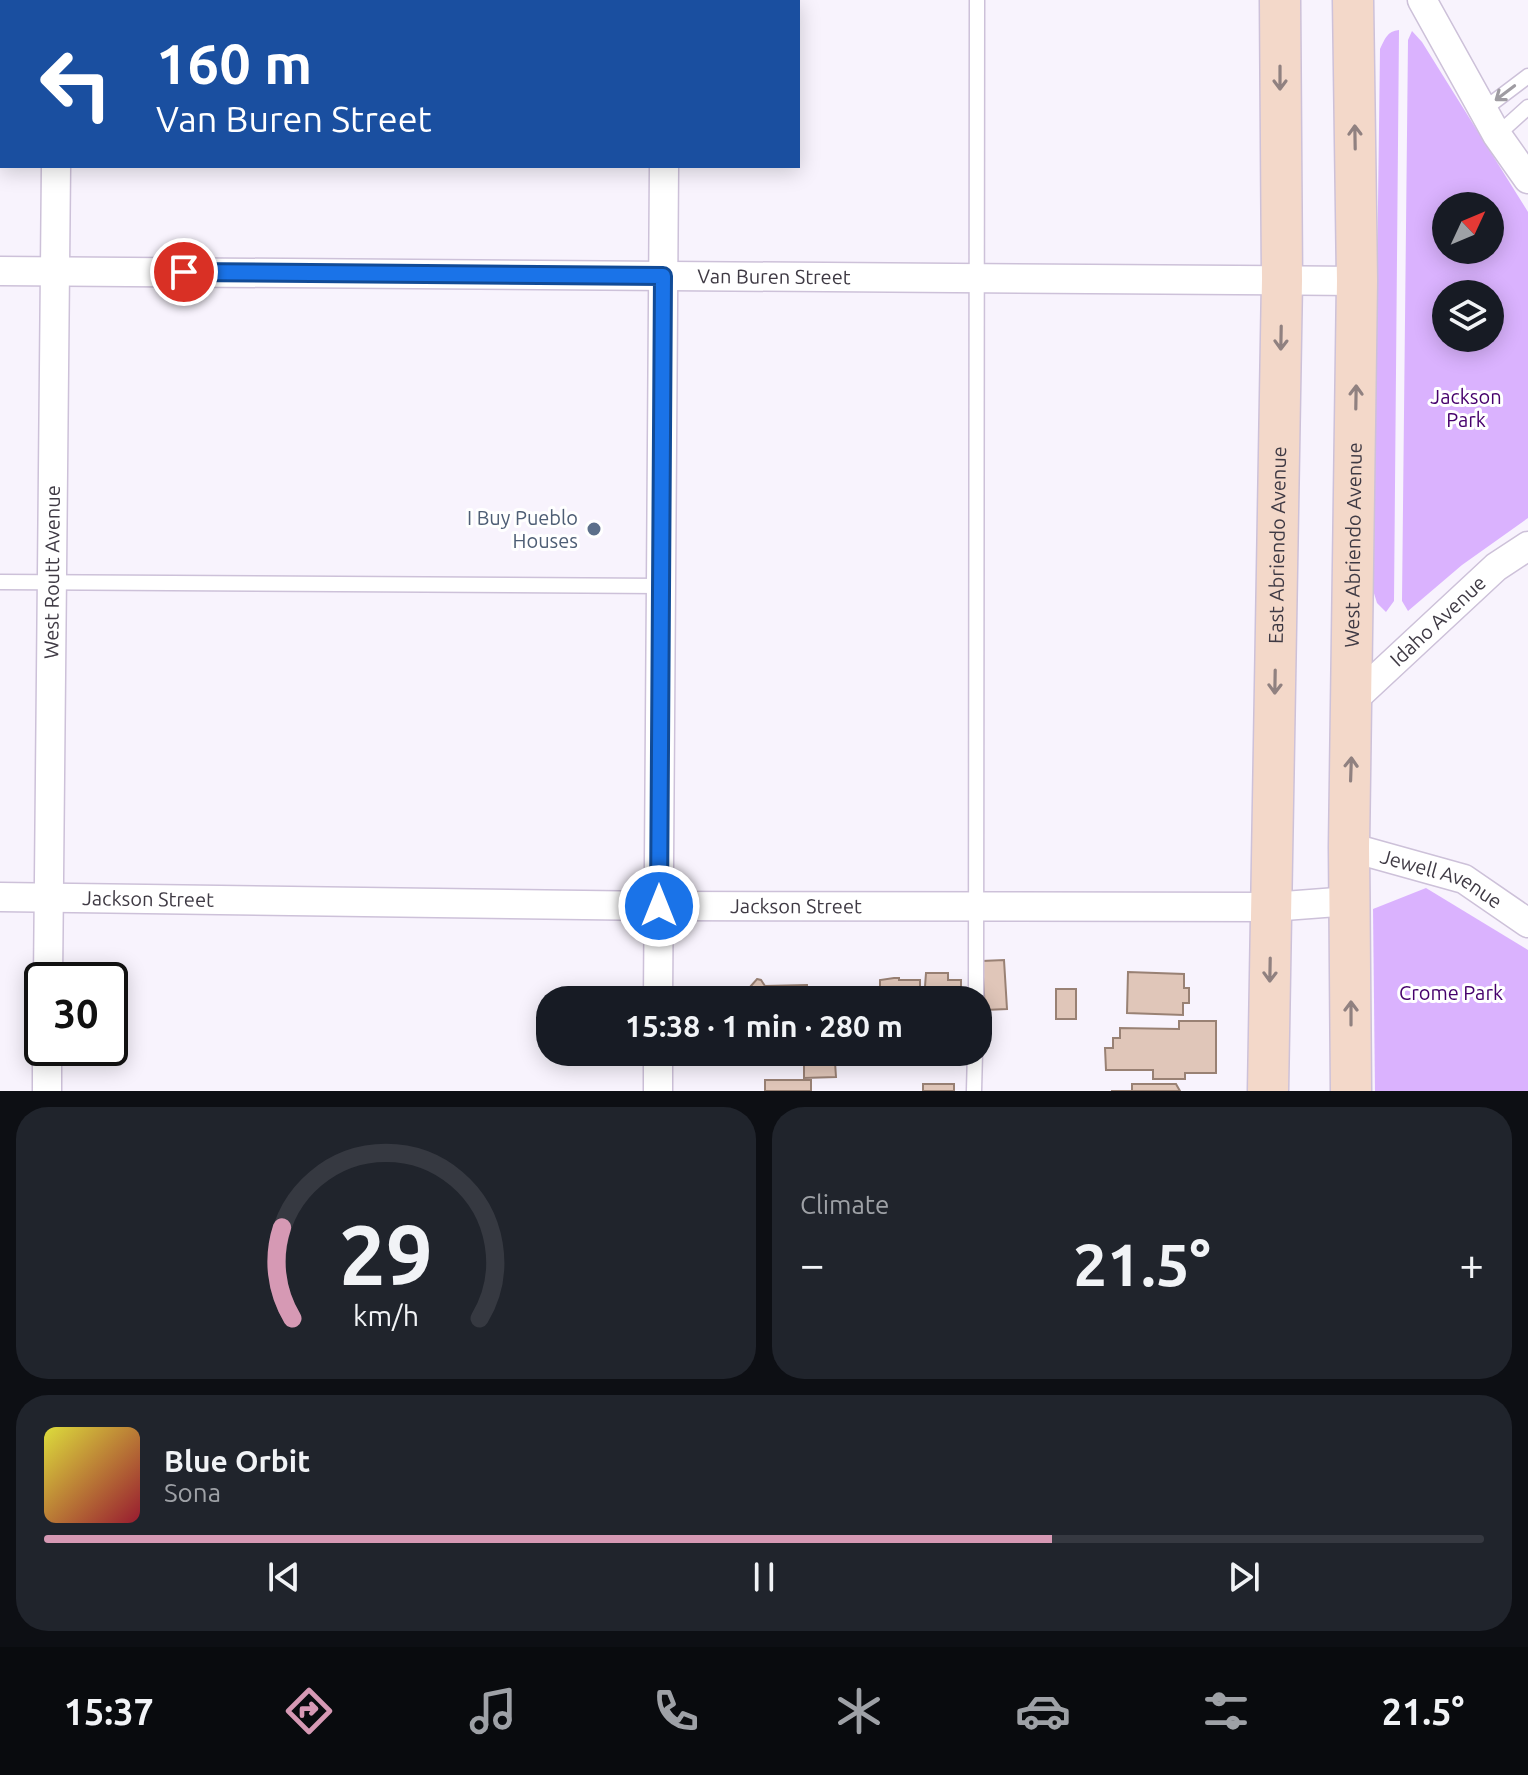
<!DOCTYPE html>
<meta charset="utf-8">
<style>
body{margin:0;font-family:Ubuntu,sans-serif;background:#20242c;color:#f1f3f6;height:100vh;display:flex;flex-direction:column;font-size:30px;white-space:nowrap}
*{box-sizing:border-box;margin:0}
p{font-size:26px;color:#9ea1a6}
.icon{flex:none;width:44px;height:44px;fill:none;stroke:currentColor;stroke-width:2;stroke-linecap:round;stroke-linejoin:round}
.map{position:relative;height:1091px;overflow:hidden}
.panel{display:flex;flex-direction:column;gap:16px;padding:16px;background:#0d0f14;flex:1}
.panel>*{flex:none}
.banner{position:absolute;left:0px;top:0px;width:800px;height:168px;box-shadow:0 4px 20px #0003;background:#1a4fa0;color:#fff;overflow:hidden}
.needle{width:52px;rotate:46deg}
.tools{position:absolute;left:1432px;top:192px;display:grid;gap:16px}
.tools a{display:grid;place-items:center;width:72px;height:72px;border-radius:50%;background:#171b24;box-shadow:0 4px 20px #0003;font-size:40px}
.speed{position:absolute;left:24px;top:962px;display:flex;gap:16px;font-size:40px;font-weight:700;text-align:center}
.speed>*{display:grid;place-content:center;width:104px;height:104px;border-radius:50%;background:#171b24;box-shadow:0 4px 20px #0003;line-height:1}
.speed .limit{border:4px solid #111;border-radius:12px;background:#fff;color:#111}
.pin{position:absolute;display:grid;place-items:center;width:68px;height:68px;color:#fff;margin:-34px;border:4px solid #fff;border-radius:50%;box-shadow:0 2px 8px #0007}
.me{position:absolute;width:88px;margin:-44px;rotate:0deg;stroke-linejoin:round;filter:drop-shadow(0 0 6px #0008)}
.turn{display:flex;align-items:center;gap:28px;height:168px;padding:0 24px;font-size:36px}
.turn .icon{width:104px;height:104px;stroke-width:2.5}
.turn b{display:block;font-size:56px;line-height:68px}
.big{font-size:60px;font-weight:600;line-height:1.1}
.panel .widget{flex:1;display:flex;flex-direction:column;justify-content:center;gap:12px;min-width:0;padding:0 28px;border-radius:32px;background:#20242c}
.panel .dial{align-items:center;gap:0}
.dial svg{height:208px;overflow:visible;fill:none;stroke:#363941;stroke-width:7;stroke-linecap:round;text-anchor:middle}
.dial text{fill:#f1f3f6;stroke:none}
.song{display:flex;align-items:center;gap:24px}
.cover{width:96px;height:96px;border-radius:12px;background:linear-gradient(135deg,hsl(60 70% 55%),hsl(350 70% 35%))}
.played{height:8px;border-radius:4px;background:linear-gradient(90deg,#d699b4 70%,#363941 70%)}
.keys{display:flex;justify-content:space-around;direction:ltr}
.heat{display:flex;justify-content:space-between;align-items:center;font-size:44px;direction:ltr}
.panel .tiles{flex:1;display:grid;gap:16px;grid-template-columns:1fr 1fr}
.widget:last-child{grid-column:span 2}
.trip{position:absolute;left:536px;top:986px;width:456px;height:80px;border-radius:32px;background:#171b24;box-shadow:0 4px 20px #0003;font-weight:600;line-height:80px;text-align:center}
.tabs{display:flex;height:128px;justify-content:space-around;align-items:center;background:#090b0e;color:#9ea1a6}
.tabs .icon{width:56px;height:56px}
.tabs .current{color:#d699b4}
.tabs b{font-size:36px;color:#f1f3f6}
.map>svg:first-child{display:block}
</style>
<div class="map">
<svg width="1528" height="1091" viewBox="0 0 1528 1091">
<rect width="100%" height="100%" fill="#f8f3fd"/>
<g fill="#dab2fe" fill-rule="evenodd">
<path d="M1399,30L1394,601L1386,612L1377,603L1373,590L1380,49C1385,39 1387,31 1399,30Z"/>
<path d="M1412,31L1422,42L1528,212V518L1462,565L1408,611L1402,601L1408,40ZM1446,206H1490V250H1446ZM1490,294V338H1446V294Z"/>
<polygon points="1426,888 1528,950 1528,1091 1375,1091 1373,909"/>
</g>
<g fill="#e0c6b9" stroke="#998174" stroke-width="2">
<polygon points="1004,960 1007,1009 985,1010 982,961"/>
<polygon points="1128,972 1184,974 1184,988 1189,988 1189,1003 1183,1003 1183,1015 1127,1013"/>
<polygon points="926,973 948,973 948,980 961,980 961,1000 924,1000"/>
<polygon points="894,978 899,978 899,980 920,980 920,1000 880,1000 880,980"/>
<polygon points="757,979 761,980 765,986 807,985 808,1000 757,1000 757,994 750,987"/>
<rect x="1056" y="989" width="20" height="30"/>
<polygon points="1179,1021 1216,1021 1216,1073 1185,1073 1185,1079 1153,1079 1153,1070 1106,1070 1105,1048 1113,1048 1113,1038 1120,1038 1120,1028 1179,1029"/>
<polygon points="835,1062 836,1077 804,1078 804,1063"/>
<rect x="765" y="1080" width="46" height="11"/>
<rect x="923" y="1084" width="31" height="7"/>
<polygon points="1132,1084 1176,1084 1180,1091 1111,1091 1132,1091"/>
</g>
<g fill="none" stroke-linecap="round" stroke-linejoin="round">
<g stroke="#cdc1d9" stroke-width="17">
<g id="lane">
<polyline points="1483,110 1528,76"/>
<polyline points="1497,135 1528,107"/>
<polyline points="0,582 661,586"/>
<polyline points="976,1000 977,0"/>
<polyline points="974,1091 975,1052"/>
</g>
</g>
<g stroke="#cdc1d9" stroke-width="31">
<g id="street">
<polyline points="1422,0 1497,135 1528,179"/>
<polyline points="56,2 56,0"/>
<polyline points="665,2 665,0"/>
<path id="s1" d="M0,271L1357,281"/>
<path id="s2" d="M1353,700L1496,567L1528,546"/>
<path id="s3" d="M1349,847L1464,879L1528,923"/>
<path id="s4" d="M0,897L659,906L1271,907L1350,901"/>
<path id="s5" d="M48,980L56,166"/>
<polyline points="658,1000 664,166"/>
<polyline points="47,1091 47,1048"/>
<polyline points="658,1091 658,1052"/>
</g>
</g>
<g stroke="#cdc1d9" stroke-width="43">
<g id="secondary">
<path id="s6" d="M1268,1091L1282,280L1280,0"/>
<path id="s7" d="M1351,1091L1349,847L1357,281L1353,0"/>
</g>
</g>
<use href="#lane" stroke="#fff" stroke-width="14"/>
<use href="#street" stroke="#fff" stroke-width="28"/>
<use href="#secondary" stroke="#f3d8c9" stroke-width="40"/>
</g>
<defs><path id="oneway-shaft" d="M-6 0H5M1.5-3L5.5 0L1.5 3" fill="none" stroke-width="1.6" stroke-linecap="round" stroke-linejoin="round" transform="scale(2)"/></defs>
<g stroke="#908180">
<use href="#oneway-shaft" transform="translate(1280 78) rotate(90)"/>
<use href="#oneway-shaft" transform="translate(1355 137) rotate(-91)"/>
<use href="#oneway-shaft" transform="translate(1281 338) rotate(91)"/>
<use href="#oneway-shaft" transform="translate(1356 397) rotate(-89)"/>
<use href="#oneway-shaft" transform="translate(1275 682) rotate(91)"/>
<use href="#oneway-shaft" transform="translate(1351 769) rotate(-88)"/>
<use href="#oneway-shaft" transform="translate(1270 970) rotate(91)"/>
<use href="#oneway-shaft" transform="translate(1351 1013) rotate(-90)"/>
</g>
<use stroke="#9f9ca2" href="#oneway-shaft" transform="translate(1505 93) rotate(143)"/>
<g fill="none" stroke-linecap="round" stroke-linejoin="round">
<g stroke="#114b97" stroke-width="20">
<polyline id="route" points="184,272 663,276 659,906"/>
</g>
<use href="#route" stroke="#1a73e8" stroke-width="14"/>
</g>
<circle fill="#5c6f8a" stroke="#fff" stroke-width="3" cx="594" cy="529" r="8"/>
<g text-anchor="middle" stroke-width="6" stroke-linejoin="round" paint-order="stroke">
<g font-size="20" fill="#3f3a44" stroke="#fff">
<text dy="7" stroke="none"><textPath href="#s1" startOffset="774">Van Buren Street</textPath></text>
<text dy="7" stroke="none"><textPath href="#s6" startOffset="546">East Abriendo Avenue</textPath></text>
<text dy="7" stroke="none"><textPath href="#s7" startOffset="546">West Abriendo Avenue</textPath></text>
<text dy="7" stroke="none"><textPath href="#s5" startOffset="408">West Routt Avenue</textPath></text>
<text dy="7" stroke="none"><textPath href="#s2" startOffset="116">Idaho Avenue</textPath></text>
<text dy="7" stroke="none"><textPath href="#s3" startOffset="98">Jewell Avenue</textPath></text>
<text dy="7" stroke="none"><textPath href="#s4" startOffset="148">Jackson Street</textPath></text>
<text dy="7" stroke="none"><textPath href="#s4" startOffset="796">Jackson Street</textPath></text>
</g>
<g font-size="20" fill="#46016c" stroke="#fff">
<text x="1466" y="404">Jackson<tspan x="1466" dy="23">Park</tspan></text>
<text x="1451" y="1000">Crome Park</text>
</g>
<g font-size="20" fill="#4e5e75" stroke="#fff" text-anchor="end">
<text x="578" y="525">I Buy Pueblo<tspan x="578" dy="23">Houses</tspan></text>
</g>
</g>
</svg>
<div class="tools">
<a><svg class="needle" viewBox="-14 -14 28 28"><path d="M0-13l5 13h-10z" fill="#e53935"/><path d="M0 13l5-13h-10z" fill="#9ea1a6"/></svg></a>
<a><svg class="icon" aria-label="layers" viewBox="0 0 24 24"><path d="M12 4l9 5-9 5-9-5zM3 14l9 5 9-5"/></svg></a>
</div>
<div class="speed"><div class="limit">30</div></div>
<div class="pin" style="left:184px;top:272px;background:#d93025"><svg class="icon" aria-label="arrive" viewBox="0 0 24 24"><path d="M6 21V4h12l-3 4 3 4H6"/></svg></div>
<svg class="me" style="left:659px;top:906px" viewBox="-20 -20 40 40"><circle r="17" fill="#1a73e8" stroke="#fff" stroke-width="3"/><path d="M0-11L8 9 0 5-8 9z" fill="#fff"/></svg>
<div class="trip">15:38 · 1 min · 280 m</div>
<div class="banner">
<div class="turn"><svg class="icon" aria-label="left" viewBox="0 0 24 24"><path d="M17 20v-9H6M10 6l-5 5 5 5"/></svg><div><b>160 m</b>Van Buren Street</div></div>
</div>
</div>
<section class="panel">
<div class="tiles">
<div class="widget dial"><svg viewBox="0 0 100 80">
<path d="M14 69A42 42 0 1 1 86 69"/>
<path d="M14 69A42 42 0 0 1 10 34" stroke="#d699b4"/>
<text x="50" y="56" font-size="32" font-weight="700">29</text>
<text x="50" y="72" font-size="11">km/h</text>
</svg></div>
<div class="widget"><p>Climate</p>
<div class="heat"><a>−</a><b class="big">21.5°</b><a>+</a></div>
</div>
<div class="widget">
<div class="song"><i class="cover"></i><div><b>Blue Orbit</b><p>Sona</p></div></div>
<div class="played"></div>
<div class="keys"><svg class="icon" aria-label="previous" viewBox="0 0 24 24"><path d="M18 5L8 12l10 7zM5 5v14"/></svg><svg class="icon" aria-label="pause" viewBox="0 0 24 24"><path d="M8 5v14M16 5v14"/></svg><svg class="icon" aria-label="next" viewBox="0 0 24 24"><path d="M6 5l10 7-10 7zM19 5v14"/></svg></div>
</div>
</div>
</section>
<nav class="tabs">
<b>15:37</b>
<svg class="icon current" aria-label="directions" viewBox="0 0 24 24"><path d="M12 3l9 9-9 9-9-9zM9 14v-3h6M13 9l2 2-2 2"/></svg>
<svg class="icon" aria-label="music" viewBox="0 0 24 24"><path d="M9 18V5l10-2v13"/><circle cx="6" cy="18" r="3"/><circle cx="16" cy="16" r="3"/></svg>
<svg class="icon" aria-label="phone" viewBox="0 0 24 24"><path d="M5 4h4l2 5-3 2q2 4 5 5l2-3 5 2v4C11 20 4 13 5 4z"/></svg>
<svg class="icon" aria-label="climate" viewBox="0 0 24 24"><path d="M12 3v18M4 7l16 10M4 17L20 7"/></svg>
<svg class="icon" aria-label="car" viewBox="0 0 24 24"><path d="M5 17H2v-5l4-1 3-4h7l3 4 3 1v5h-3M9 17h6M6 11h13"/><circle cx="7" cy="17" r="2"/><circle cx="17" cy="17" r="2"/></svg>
<svg class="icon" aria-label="filters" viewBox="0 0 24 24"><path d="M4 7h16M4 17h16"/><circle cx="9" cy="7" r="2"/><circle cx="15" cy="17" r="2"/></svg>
<b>21.5°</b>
</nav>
